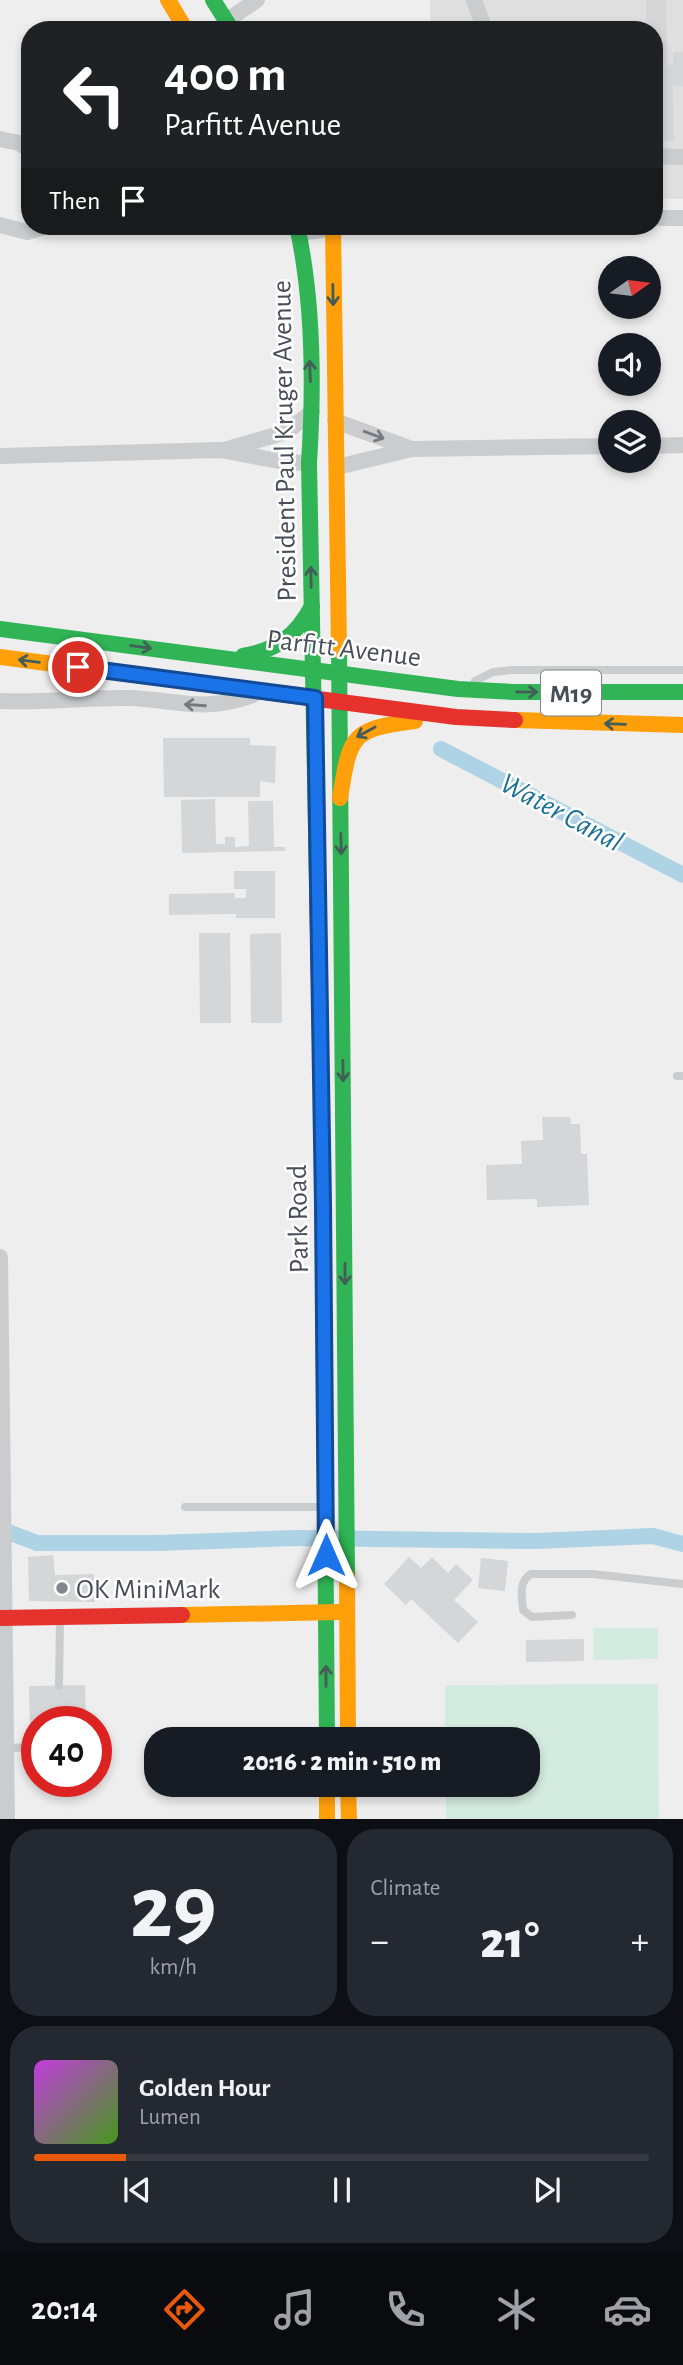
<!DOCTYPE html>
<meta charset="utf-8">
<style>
body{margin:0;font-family:"Alegreya Sans",sans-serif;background:#242831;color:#f1f3f6;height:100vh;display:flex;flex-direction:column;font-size:26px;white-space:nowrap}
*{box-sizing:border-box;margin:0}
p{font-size:23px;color:#9ea1a6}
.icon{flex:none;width:38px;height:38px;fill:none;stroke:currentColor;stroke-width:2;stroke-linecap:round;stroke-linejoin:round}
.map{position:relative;height:1819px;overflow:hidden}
.panel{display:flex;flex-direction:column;gap:10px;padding:10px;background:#0d0f14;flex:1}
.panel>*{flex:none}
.hud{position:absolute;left:21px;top:21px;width:642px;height:214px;border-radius:28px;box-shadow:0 4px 10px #0003;background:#202124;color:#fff;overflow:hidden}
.needle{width:46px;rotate:76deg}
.controls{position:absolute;left:598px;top:256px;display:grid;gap:14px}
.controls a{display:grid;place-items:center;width:63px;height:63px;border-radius:50%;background:#171b24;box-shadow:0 4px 10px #0003;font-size:35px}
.speed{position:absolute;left:21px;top:1706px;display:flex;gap:14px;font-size:35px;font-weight:700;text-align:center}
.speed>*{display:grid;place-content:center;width:91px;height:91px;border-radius:50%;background:#171b24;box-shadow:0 4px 10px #0003;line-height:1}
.speed .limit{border:10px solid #d22;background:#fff;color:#111}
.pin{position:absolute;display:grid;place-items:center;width:60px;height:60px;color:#fff;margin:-30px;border:4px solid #fff;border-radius:50%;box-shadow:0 2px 7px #0007}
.me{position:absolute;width:77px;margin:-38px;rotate:0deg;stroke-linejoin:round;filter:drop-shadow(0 0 5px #0008)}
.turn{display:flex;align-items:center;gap:24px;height:147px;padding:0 28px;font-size:32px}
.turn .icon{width:91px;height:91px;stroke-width:2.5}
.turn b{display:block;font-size:49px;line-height:60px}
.then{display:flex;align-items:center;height:66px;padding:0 28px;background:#0003;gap:14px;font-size:26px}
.big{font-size:52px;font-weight:800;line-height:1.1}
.panel .card{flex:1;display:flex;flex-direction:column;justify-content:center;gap:10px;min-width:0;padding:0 24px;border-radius:28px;background:#242831}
.panel .dial{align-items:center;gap:0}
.dial b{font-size:91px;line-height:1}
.song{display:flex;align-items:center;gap:21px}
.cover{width:84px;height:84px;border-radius:10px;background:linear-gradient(135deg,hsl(290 70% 55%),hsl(100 70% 35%))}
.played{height:7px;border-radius:4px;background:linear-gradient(90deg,#ea580c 15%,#363941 15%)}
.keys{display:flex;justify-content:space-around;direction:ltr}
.heat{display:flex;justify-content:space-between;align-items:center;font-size:38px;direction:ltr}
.panel .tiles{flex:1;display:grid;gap:10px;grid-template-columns:1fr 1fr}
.card:last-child{grid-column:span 2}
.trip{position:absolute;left:144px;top:1727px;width:396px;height:70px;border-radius:28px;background:#171b24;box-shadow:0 4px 10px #0003;font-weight:800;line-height:70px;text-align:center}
.tab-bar{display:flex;height:112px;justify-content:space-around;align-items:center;background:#090b0e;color:#9ea1a6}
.tab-bar .icon{width:49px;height:49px}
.tab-bar .on{color:#ea580c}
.tab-bar b{font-size:32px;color:#f1f3f6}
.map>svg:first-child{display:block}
</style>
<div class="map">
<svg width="683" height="1819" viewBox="0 0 683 1819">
<rect width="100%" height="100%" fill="#eee"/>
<polygon fill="#e0dfdf" points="430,0 683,0 683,199 655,199 654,30 430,30"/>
<g fill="#d4ebdf">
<polygon points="658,1628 658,1659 593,1660 593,1628"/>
<polygon points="658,1684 659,1819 446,1819 446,1785 527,1785 527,1740 445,1739 445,1685"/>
</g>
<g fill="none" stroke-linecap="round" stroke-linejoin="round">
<g stroke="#add3e5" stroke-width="16">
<polyline points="441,749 683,875"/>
<polyline points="0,1529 37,1543 157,1543 296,1538 536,1541 653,1536 683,1544"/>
</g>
</g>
<g fill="#d5d6d8">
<polygon points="646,0 666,0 667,65 673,65 673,52 683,52 683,86 673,86 674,141 654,141 654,30 646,30"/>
<polygon points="163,738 250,738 250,745 276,746 275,783 260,781 260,797 164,797"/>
<polygon points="215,799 216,844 225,844 225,837 235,837 235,847 249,846 248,801 273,801 274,847 285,847 285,851 182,853 181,800"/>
<polygon points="234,871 275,871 275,918 236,918 236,914 169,915 169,894 235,893 235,898 246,898 246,889 234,889"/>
<polygon points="199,933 230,933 231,1023 200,1023"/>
<polygon points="281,933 282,1023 251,1023 250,934"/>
<polygon points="542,1117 570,1117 571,1124 580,1124 581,1154 587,1154 589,1205 537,1207 537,1199 487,1200 486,1165 522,1164 521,1141 543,1140"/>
<polygon points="53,1555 55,1575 94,1574 95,1602 29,1601 28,1557"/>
<polygon points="409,1557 421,1568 432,1557 448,1573 456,1564 473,1580 454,1600 478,1622 458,1643 411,1599 406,1605 384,1584"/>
<polygon points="481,1558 508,1561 505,1591 478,1588"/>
<polygon points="584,1639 584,1661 526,1662 526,1640"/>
<polygon points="85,1685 86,1722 37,1722 37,1735 30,1735 29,1686"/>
</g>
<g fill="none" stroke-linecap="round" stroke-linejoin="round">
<g stroke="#caccce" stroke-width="8">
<polyline points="475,681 493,672 512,670 683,670"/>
<polyline points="677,1076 683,1076"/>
<polyline points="185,1507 322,1507"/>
<path d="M572,1615L532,1617L523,1610C522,1597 518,1582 531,1574H593L683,1584"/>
<polyline points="59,1686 60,1619"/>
<polyline points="6,1748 37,1747"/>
</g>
<g stroke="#caccce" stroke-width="16">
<polyline points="474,0 485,30"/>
<polyline points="226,21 257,0"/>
<polyline points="0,139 19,143 30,150"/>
<polyline points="654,156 683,157"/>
<polyline points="654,218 683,218"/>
<polyline points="0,225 27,232 47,226"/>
<polyline points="300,233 348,226"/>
<polyline points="335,421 412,449"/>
<polyline points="649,446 683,445"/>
<polyline points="224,450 286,432 312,412"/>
<polyline points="0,456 221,450 284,462 309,463"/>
<polyline points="337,467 412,449 611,446"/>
<path d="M0,701C44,703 87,697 130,698C178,700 204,713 253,695"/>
<polyline points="0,1257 7,1819"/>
</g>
<g stroke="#30b455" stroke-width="16">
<polyline points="213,0 232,30"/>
<path d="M297,226C314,303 314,385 309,463L317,882"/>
<polyline points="0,629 458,689 513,692 683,692"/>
<polyline points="339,650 347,1577"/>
<path d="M243,656C277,650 296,636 312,606"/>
<polyline points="322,1132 327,1740"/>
</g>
<g stroke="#ff9f0a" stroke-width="16">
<polyline points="168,0 186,30"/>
<polyline points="333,226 339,650"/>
<polyline points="0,657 257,691"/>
<polyline points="515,720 683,725"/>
<path d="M340,798C350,736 350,729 415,721"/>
<polyline points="347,1577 348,1740"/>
<polyline points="182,1615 340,1612"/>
<polyline points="327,1785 327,1819"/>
<polyline points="348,1785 349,1819"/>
</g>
<g stroke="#e5322d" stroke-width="16">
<polyline points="257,691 456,717 515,720"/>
<polyline points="317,882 322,1132"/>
<polyline points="0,1618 182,1615"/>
</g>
</g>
<defs><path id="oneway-shaft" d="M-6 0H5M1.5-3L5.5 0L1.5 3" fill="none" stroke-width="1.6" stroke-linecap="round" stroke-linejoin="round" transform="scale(1.75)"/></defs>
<g stroke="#445d58">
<use href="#oneway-shaft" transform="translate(333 295) rotate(89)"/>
<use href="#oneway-shaft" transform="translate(310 371) rotate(-92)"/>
<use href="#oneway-shaft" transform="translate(311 577) rotate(-91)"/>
<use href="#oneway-shaft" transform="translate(141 647) rotate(7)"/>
<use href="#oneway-shaft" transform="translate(29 661) rotate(-173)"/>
<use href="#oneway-shaft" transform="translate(527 692) rotate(1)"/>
<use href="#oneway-shaft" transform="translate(615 724) rotate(-178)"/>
<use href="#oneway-shaft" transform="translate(366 732) rotate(151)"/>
<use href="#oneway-shaft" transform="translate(341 844) rotate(89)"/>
<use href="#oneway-shaft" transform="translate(343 1071) rotate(89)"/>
<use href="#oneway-shaft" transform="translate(345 1274) rotate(90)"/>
<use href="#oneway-shaft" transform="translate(326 1676) rotate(-90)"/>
</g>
<g stroke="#757a81">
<use href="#oneway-shaft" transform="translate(374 435) rotate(20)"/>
<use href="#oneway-shaft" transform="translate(195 705) rotate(-176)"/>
</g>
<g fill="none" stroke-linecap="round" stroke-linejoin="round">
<g stroke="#114b97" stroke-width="18">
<polyline id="route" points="78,667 315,698 323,1204 326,1555"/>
</g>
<use href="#route" stroke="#1a73e8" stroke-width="12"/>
</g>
<circle fill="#81868c" stroke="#fff" stroke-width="2.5" cx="62" cy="1588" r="7"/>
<g text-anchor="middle" stroke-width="5" stroke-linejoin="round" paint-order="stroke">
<rect fill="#fff" stroke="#7e838a" stroke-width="2" x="541" y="670.5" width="60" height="45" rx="5"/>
<g font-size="26" font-weight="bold" fill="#474e58">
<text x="571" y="702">M19</text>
</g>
<g font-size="28" fill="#474e58" stroke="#fff">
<text transform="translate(283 441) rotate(-91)" y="10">President Paul Kruger Avenue</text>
<text transform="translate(344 647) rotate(7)" y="10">Parfitt Avenue</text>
<text transform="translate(297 1219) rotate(-91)" y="10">Park Road</text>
</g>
<g font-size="28" fill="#474e58" stroke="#fff" text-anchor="start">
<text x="76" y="1598">OK MiniMark</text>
</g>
<g font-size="30" font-style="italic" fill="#1b7097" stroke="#fff">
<text transform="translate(562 812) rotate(28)" y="10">Water Canal</text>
</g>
</g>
</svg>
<div class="controls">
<a><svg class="needle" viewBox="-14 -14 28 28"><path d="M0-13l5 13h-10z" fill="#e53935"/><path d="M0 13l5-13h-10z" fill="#9ea1a6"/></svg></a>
<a><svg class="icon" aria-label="sound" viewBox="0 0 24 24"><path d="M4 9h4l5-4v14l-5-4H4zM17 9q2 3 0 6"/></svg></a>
<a><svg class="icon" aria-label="layers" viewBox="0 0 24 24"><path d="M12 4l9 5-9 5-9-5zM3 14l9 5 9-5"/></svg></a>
</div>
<div class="speed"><div class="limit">40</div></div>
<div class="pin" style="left:78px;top:667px;background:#d93025"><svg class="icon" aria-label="arrive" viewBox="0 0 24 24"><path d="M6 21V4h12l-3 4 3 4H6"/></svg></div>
<svg class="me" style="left:326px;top:1555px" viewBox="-20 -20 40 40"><path d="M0-17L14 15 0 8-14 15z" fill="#1a73e8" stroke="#fff" stroke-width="4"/></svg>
<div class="trip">20:16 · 2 min · 510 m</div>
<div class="hud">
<div class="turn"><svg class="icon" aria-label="left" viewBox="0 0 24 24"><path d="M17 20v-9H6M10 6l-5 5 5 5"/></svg><div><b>400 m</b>Parfitt Avenue</div></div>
<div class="then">Then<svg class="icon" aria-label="arrive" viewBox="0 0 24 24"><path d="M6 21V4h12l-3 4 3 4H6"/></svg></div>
</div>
</div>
<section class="panel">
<div class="tiles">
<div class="card dial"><b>29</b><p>km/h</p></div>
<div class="card"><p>Climate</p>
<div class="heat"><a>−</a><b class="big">21°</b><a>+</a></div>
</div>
<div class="card">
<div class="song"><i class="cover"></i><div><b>Golden Hour</b><p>Lumen</p></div></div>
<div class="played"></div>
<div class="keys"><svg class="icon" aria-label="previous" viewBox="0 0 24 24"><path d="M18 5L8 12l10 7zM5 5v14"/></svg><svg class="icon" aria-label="pause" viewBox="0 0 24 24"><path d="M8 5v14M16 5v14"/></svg><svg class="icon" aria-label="next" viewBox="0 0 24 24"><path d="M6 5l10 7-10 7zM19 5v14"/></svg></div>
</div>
</div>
</section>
<nav class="tab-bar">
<b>20:14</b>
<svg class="icon on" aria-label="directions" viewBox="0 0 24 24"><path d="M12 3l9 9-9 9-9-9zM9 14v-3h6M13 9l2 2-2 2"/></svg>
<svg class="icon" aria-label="music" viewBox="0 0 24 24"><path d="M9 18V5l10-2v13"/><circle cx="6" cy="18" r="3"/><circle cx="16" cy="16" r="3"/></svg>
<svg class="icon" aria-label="phone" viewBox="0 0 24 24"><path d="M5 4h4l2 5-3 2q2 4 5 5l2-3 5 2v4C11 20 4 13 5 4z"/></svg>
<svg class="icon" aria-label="climate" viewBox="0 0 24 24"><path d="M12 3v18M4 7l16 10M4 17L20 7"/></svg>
<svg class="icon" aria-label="car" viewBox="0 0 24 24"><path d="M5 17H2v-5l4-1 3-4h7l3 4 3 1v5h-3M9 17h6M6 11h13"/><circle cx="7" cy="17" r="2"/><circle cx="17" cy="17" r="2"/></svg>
</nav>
